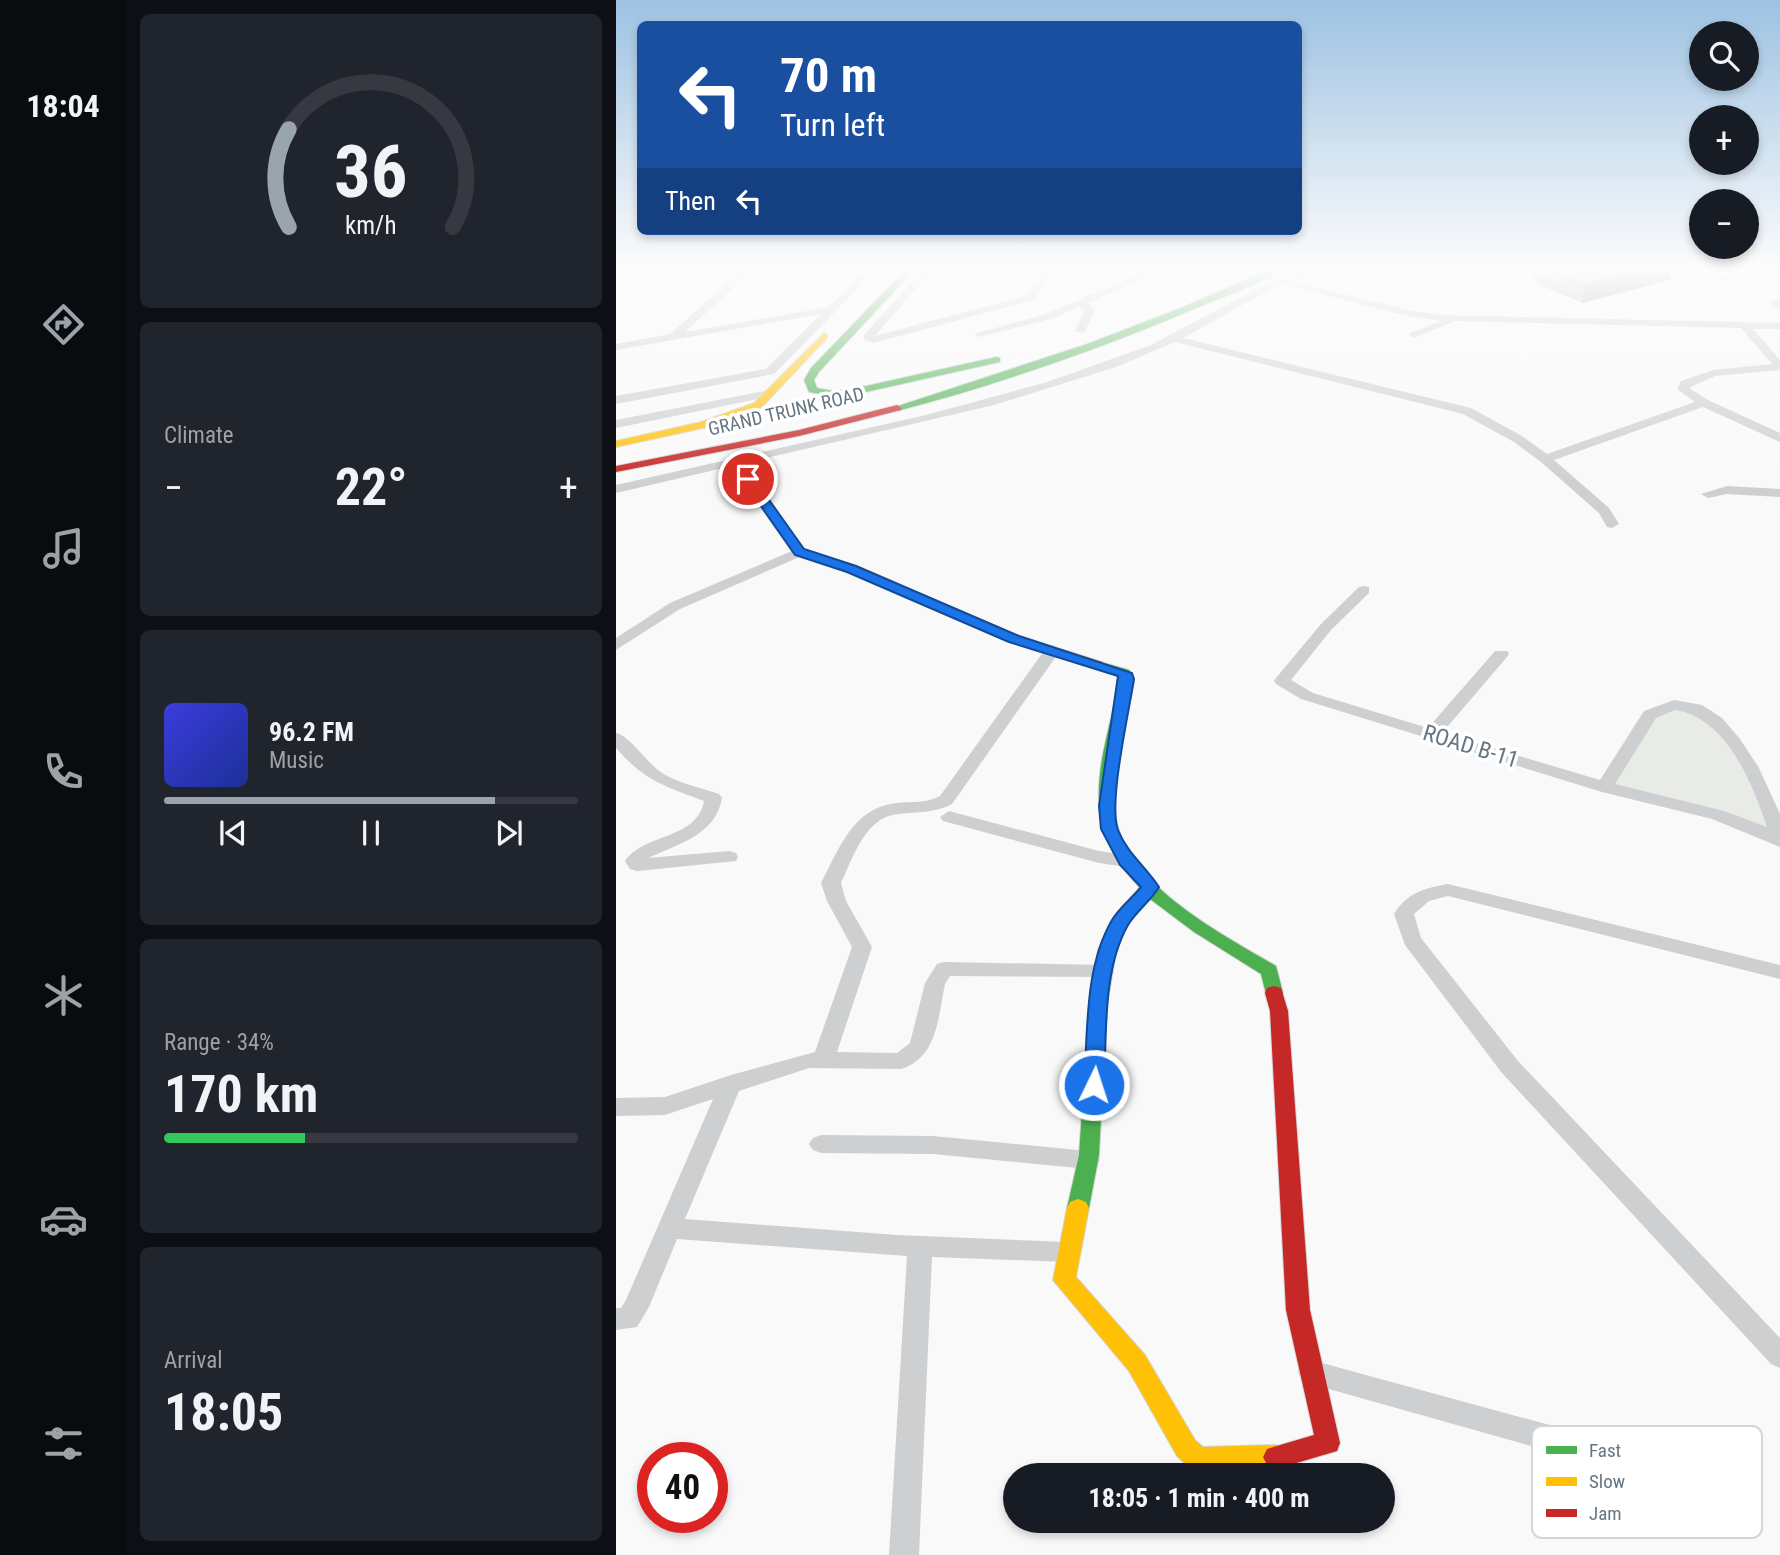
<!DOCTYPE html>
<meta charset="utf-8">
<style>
body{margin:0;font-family:"Roboto Condensed",sans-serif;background:#20242c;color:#f1f3f6;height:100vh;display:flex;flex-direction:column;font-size:26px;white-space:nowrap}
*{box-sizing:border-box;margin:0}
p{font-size:23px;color:#9ea1a6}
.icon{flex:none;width:38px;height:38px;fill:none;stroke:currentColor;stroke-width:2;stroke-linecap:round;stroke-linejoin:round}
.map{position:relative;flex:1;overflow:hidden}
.side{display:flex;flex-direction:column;gap:14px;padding:14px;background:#0d0f14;width:490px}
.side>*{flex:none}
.top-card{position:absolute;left:21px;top:21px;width:665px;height:214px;border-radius:10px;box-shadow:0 4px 10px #0003;background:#1a4fa0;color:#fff;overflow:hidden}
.buttons{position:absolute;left:1073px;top:21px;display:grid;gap:14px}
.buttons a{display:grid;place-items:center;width:70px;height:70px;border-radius:50%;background:#171b24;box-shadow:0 4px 10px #0003;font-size:35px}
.speed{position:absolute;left:21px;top:1442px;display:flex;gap:14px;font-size:35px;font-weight:700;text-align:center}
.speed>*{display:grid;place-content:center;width:91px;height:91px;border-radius:50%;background:#171b24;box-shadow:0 4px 10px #0003;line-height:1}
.speed .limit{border:10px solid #d22;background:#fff;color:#111}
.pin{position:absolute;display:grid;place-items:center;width:60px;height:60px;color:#fff;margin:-30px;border:4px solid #fff;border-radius:50%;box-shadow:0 2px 7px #0007}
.me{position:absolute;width:77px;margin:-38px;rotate:4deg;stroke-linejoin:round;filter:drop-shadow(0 0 5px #0008)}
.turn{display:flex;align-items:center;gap:24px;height:147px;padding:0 28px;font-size:32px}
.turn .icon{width:91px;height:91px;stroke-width:2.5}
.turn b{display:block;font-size:49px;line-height:60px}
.then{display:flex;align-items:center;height:66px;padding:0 28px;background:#0003;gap:14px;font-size:26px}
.big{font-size:52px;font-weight:700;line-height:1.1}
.side .widget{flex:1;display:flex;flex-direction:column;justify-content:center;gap:10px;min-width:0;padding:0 24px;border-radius:10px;background:#20242c}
.side .dial{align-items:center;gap:0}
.dial svg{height:182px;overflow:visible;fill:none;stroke:#363941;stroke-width:7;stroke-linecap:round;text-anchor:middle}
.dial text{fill:#f1f3f6;stroke:none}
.song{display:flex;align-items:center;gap:21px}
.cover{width:84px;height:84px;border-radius:10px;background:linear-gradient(135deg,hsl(240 70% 55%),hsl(230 70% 35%))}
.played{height:7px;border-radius:4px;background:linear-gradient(90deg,#99a4ac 80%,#363941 80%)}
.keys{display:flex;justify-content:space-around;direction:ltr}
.heat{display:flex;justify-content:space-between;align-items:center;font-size:38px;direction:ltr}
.charge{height:10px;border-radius:5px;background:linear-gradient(90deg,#34c759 34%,#363941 0)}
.trip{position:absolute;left:387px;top:1463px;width:392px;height:70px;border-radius:35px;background:#171b24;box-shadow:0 4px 10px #0003;font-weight:700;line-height:70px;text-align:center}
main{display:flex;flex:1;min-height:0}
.tabs{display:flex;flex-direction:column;width:126px;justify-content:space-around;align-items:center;background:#090b0e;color:#9ea1a6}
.tabs .icon{width:49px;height:49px}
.tabs .selected{color:#99a4ac}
.tabs b{font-size:32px;color:#f1f3f6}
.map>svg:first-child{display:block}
</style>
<main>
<nav class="tabs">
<b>18:04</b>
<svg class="icon selected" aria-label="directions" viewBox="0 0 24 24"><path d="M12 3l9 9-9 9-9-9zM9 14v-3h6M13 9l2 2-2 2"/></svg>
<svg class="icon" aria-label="music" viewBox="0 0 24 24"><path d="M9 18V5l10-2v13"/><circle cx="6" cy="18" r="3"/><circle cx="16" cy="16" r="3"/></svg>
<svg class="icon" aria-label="phone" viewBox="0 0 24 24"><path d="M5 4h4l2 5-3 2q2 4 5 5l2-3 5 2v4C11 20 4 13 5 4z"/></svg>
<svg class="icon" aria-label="climate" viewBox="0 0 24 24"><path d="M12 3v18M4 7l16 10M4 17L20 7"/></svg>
<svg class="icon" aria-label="car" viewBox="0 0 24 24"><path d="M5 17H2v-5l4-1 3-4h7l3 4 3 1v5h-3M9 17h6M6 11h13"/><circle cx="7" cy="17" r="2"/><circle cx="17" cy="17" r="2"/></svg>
<svg class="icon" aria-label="filters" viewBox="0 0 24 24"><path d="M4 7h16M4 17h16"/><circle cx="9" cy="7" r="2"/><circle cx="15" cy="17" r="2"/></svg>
</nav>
<section class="side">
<div class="widget dial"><svg viewBox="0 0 100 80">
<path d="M14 69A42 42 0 1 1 86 69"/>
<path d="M14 69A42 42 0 0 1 14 26" stroke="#99a4ac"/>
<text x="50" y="56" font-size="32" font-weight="700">36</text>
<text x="50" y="72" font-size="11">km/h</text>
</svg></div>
<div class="widget"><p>Climate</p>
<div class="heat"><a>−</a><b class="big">22°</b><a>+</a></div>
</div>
<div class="widget">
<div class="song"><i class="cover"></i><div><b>96.2 FM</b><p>Music</p></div></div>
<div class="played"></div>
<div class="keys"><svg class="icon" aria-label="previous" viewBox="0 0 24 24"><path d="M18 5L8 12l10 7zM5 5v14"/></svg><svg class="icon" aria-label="pause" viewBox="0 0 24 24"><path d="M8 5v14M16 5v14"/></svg><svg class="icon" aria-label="next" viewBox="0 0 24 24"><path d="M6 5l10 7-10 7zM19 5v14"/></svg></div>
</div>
<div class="widget"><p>Range · 34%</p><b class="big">170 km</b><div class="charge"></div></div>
<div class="widget"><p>Arrival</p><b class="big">18:05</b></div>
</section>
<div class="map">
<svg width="1164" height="1555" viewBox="0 0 1164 1555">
<rect width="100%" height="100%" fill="#f9f9f9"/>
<path fill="#e8ebe6" d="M1049,709C1062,710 1074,709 1086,715C1119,731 1148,806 1162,839L995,786L1037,716Z"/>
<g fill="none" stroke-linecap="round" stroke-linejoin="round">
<g stroke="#d5d6d7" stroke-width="2">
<g id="fast">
<polygon points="290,269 299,269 203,372 198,380 201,388 218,391 241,388 380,357 384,358 384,362 241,394 218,397 193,392 188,380 195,368"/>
<path d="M654,269H665C645,285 608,296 583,307C486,348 384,384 281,411L276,408L471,344L565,308Z"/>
<path d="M481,661L513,670L518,679C510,722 494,768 499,812C506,883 604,933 660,966L667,993L665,998H651L645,974L578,932L534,899L511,925L500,950L491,1006L483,1155L473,1208L470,1214L462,1217L454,1214L451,1208L463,1155L473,1006L482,950L497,918L524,888C458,819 487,761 504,679L502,676L476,668L474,665L476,662Z"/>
</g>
</g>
<g stroke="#d5d6d7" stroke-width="2">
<g id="slow">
<polygon points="208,333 211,334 211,338 146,407 92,427 0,447 0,441 85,422 138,403"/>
<polygon points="462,1199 470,1202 473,1208 460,1277 529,1355 579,1440 587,1447 660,1445 669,1449 673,1457 669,1465 660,1469 582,1471 573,1467 561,1456 513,1371 437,1280 451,1208 454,1202"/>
</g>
</g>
<g stroke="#d5d6d7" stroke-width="2">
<g id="jam">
<polygon points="281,405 286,408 285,410 183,436 0,472 0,466 183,430"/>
<polygon points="120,457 124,458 187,549 241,566 403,636 486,662 488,665 481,669 393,642 231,572 179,555 114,460"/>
<polygon points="658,986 665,988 672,1011 694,1310 724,1443 721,1451 660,1469 651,1465 647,1457 651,1449 698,1435 670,1310 654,1011 649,993 651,988"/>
</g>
</g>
<g fill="#cecfd0" fill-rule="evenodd">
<polygon points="0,269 8,269 0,274"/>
<polygon points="127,269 138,269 69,332 213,307 250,269 261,269 158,374 0,404 0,396 150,369 205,314 0,350 0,344 54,334"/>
<polygon points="307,269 317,269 259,336 409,296 428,269 438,269 417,300 258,343 248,339 248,335"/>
<polygon points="534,269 547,269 472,303 479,310 468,333 459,331 468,311 463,307 438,318 363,337 358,334 430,314"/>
<path d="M692,269H704L682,283L797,311L827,315L1164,323V329H1137L1164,360V370L1099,376L1073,388L1092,400L1164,433V442L1087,407L938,460L993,508L1003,524L996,528L991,527L983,513L925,462L898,442L847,414L559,342L500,367L378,405L0,493V485L310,415L431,382L535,345L654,282L647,280V276L672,280ZM664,284L797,317L825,321L794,333L793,335L798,338L839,321L1125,328L1156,364L1097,370L1065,381L1061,389L1079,402L931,454L906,436L855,408L567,338Z"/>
<polygon points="1156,269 1164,269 1164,274 1103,281 1098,278"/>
<polygon points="1164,297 1164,311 1153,302"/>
<polygon points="153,390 159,394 157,396 0,428 0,420"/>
<polygon points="1111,486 1164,489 1164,497 1111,494 1092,498 1085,494"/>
<polygon points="183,548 188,549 188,555 64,609 0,650 0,638 54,603"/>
<path d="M748,586L753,587V593L715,630L675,680L697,693L812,728L879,651H891L893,654L891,657L826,733L984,780L1028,711L1058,700L1086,705L1106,718L1124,739L1143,768L1164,814V847L1096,819L986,792L685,699L660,684L658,681L660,678L705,624L743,587ZM1059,710C1111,718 1136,783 1151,827L1108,811L999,784L1040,718Z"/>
<path d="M436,646L444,651L336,804C319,813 302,812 282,814C249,817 237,858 225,883L230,901L256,947L221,1052L281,1053L294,1043L309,983L321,964L328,962L488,965L495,967L498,972L495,977L334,976L329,984C322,1016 322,1058 285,1069L193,1068L123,1091L69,1219L281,1235L451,1242L460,1245L463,1252L460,1259L451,1262L316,1257L303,1555H273L291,1256L61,1239L33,1307L21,1327L0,1330V1308H5L10,1300L97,1099L49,1115L0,1116V1098L49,1097L115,1075L199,1052L236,947L211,901L205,883C223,849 237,807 281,803C296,801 309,804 324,796L430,648Z"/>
<path d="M0,733C14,736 31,763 46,773C62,783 85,788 103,794L106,798C100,835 62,844 32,858L113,851L120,853L122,857L120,861L21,871L14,869L9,861C28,833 81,840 88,801C48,786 29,781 0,748Z"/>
<polygon points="333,811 483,851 510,855 519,861 510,867 483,863 327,821 324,817"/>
<path d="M832,884L1164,965V979L832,896L813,901L798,914L805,938L902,1061L1164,1338V1368L1155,1364L886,1073L789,945L778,914C791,893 808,888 832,884Z"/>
<polygon points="205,1135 317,1136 472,1151 480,1153 484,1160 480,1167 472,1169 317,1154 205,1153 197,1150 193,1144 197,1138"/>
<polygon points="695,1360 959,1432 1019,1460 1023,1470 1019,1480 1009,1483 954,1457 695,1384 686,1381 682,1372 686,1363"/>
</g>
<use href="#fast" fill="#4caf50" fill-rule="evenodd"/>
<use href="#slow" fill="#ffc107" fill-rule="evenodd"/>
<use href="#jam" fill="#c62828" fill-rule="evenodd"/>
</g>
<polygon fill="#b3b5b5" points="919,269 1056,269 1054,280 966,303 917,282"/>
<polygon fill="#929394" points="1032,269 1056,269 1054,280 966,303 969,285"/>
<polygon fill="#d0d2d3" stroke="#929394" stroke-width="2" points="931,269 1032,269 969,285"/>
<linearGradient id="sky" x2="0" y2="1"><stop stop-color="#9dc2e2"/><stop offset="0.55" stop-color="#fcfcfc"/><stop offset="1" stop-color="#fcfcfc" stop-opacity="0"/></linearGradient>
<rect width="1164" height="487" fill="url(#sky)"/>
<path fill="#1a73e8" stroke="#114b97" stroke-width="2" d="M128,476H136L188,549L240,566L403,636L516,673L518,679C513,712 492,803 502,830C511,853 530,867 543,887C535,901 520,911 512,925C486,971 491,1034 488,1085L485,1091H471L468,1085C472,1032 468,968 496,920C503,908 516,898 525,887L504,865L485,829L483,806L502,676L393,642L231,572L179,555L126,479Z"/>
<g text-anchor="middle" stroke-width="7" stroke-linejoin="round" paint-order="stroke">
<g font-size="19" fill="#657683" stroke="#fff">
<text transform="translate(170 411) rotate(-13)" y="7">GRAND TRUNK ROAD</text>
</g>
<g font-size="23" fill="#657683" stroke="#fff">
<text transform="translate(855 746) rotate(17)" y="8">ROAD B-11</text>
</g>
</g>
<rect x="916" y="1426" width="230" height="112" rx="10" fill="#fff" stroke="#d1d6da" stroke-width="2"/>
<rect x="930" y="1446" width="31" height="8" fill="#4caf50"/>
<rect x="930" y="1477" width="31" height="9" fill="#ffc107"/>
<rect x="930" y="1509" width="31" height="8" fill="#c62828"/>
<g font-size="19" fill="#657683">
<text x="973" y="1457">Fast</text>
<text x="973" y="1488">Slow</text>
<text x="973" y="1520">Jam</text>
</g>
</svg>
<div class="buttons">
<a><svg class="icon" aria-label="search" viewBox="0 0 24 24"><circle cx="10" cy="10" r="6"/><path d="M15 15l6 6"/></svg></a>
<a>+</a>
<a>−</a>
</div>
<div class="speed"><div class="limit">40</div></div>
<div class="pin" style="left:132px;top:479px;background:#d93025"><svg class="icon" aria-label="arrive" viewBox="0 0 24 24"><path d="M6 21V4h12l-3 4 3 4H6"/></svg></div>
<svg class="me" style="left:478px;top:1085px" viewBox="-20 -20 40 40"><circle r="17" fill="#1a73e8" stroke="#fff" stroke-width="3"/><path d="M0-11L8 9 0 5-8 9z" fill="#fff"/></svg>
<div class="trip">18:05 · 1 min · 400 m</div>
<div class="top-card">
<div class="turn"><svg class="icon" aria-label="left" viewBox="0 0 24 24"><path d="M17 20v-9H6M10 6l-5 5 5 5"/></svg><div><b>70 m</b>Turn left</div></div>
<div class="then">Then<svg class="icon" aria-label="left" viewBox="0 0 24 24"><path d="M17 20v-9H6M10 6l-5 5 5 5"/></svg></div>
</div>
</div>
</main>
